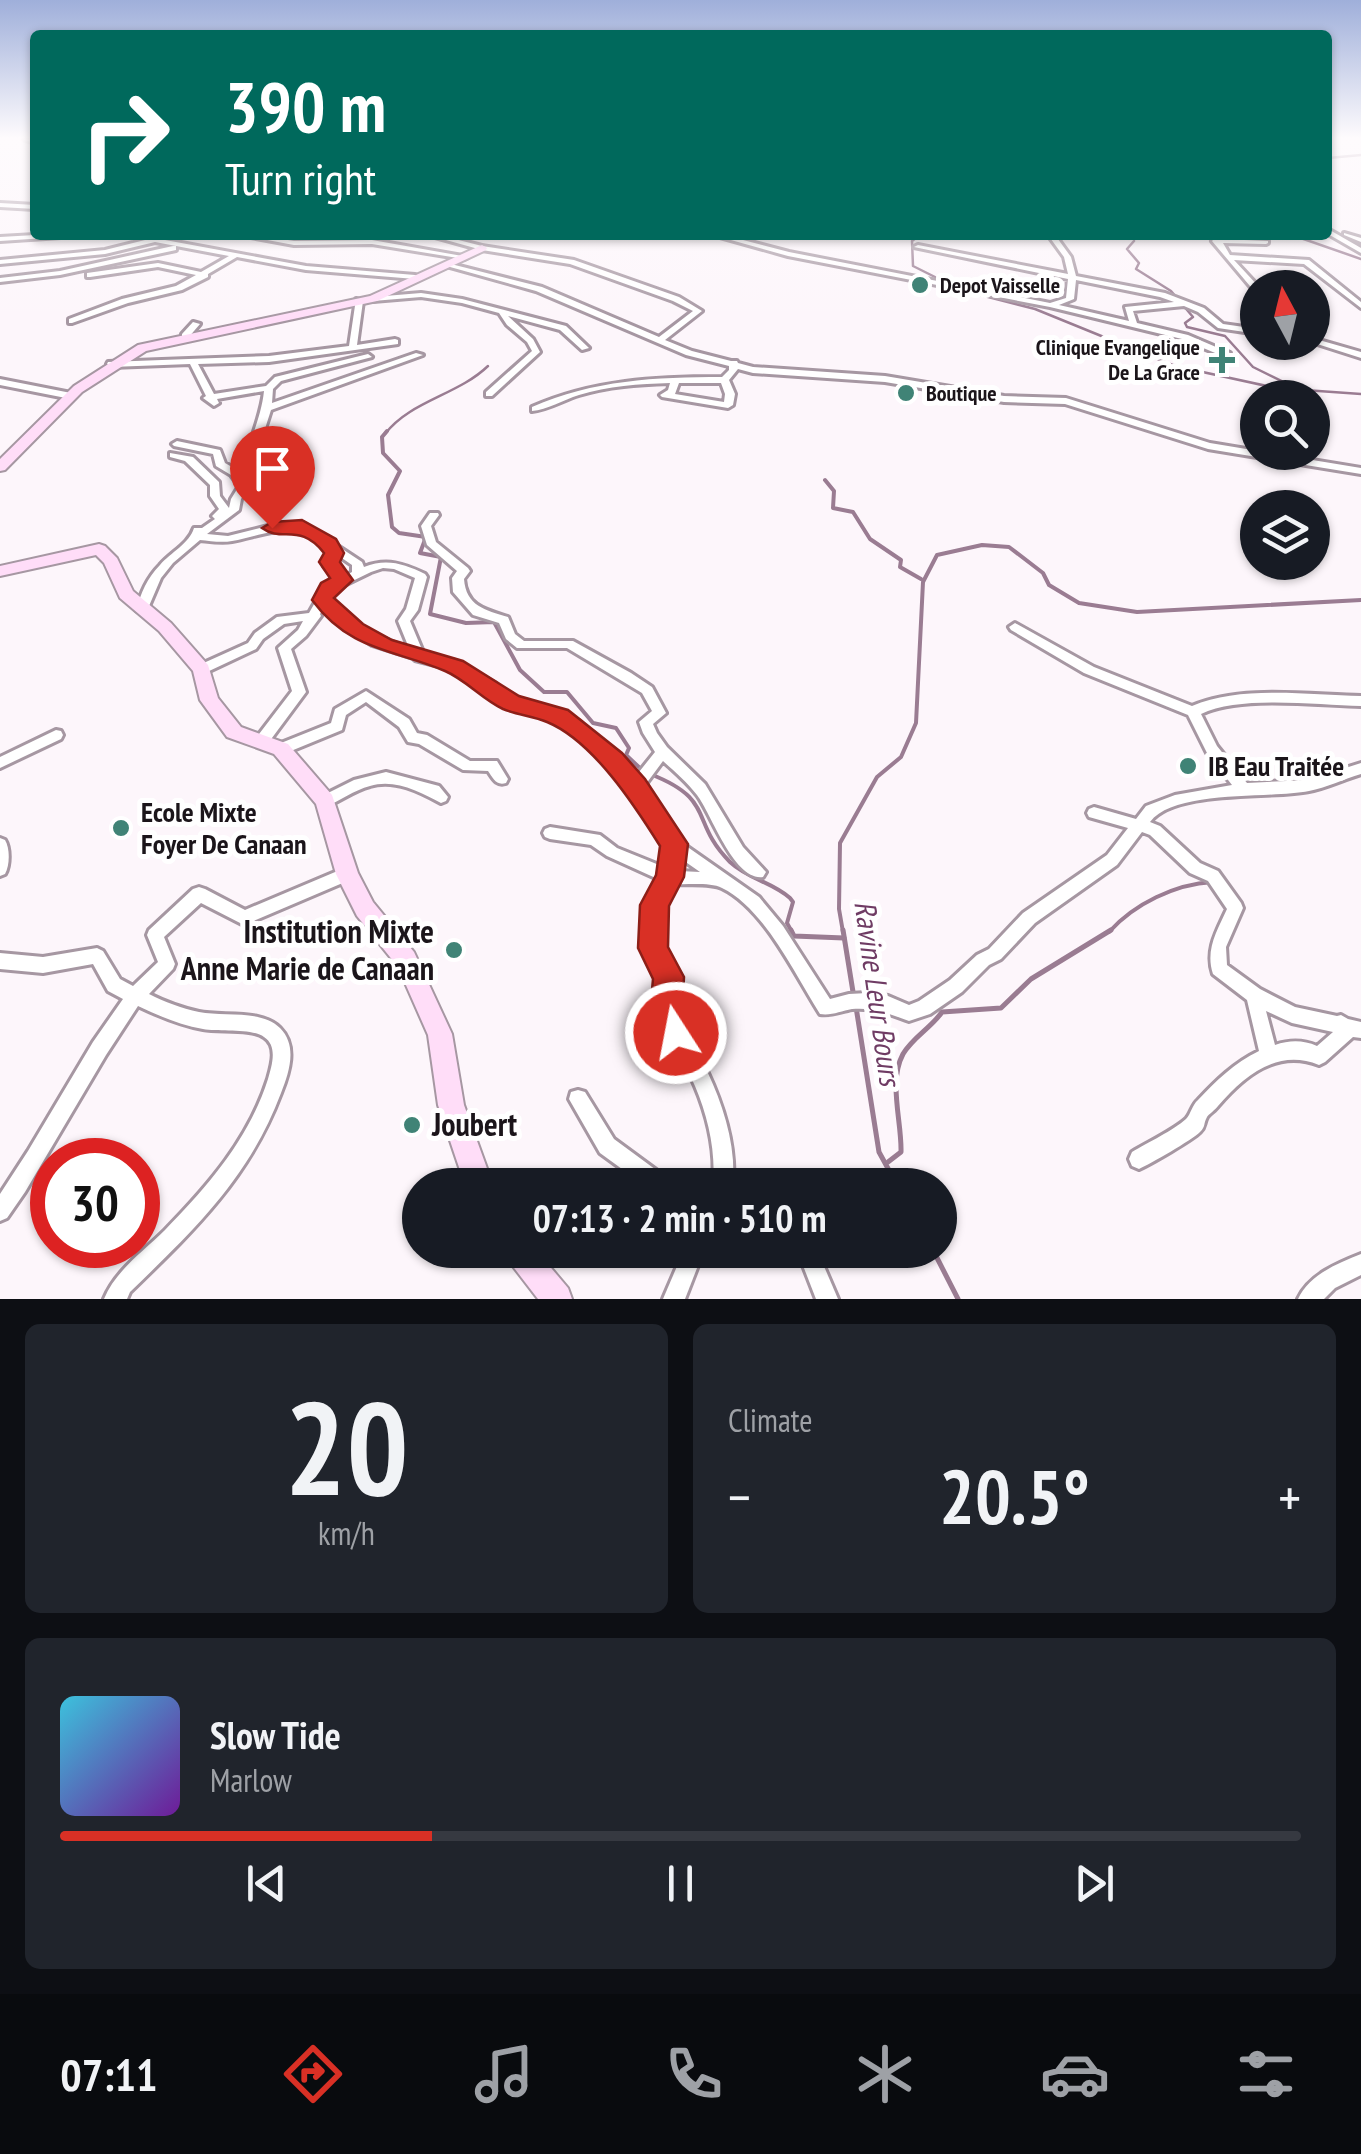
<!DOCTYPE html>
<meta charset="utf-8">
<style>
body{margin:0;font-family:"PT Sans Narrow",sans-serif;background:#20242c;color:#f1f3f6;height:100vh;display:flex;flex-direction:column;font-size:38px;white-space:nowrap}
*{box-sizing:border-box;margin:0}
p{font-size:32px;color:#9ea1a6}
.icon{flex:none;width:55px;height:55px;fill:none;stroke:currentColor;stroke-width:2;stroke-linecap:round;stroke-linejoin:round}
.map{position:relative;height:1299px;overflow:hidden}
.details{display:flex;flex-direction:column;gap:25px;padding:25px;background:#0d0f14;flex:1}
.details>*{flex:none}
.banner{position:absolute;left:30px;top:30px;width:1302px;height:210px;border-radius:10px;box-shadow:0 2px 8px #0004;background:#00695c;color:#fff;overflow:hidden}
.needle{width:65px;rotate:353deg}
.fabs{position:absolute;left:1240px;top:270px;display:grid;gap:20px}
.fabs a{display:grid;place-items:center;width:90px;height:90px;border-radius:50%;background:#171b24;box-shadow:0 2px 8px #0004;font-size:50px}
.speed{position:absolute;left:30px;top:1138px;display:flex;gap:20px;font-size:50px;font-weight:700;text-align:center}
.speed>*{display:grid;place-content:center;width:130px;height:130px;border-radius:50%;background:#171b24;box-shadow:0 2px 8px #0004;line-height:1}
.speed .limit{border:15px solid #d22;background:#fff;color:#111}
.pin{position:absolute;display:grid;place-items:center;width:85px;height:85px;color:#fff;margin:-102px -42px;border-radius:50% 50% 50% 0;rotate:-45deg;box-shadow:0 0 10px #0007}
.pin .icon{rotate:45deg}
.me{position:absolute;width:110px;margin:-55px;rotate:349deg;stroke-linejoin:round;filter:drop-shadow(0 0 8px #0008)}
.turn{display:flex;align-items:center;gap:35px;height:210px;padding:0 30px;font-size:45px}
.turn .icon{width:130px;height:130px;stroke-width:2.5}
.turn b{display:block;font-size:70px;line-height:85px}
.big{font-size:75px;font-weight:600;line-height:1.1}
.details .widget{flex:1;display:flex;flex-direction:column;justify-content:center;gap:15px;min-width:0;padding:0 35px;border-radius:15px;background:#20242c}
.details .dial{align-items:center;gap:0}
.dial b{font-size:130px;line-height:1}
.song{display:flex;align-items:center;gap:30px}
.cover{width:120px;height:120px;border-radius:15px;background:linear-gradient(135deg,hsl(190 70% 55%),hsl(280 70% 35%))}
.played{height:10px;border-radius:5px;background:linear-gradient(90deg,#d93025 30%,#363941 30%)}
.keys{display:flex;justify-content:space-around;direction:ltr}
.heat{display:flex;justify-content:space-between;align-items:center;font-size:55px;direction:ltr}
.details .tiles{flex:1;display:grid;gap:25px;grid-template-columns:1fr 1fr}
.widget:last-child{grid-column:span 2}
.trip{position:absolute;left:402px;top:1168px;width:555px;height:100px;border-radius:50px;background:#171b24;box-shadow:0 2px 8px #0004;font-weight:600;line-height:100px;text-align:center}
.tab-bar{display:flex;height:160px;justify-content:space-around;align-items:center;background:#090b0e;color:#9ea1a6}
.tab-bar .icon{width:70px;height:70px}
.tab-bar .active{color:#d93025}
.tab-bar b{font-size:45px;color:#f1f3f6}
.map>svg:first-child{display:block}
</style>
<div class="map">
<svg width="1361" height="1299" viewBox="0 0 1361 1299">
<rect width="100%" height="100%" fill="#fdf6fb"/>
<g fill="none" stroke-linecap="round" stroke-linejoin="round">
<g stroke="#9a7c92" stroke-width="2.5">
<polyline points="1328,158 1361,155"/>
<polyline points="920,235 912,241 913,266 949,284"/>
<polyline points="1292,235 1361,259"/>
<polyline points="1134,241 1127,249 1139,263 1136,269 1171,291 1193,317 1185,323 1187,327 1225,336 1253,367 1300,390"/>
<polyline points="957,289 1035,309 1175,366 1276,388 1361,394"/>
<path d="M385,434C410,401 458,395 488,366"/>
</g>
<g stroke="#9a7c92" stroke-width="4">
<polyline points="387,431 382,437 383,453 400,471 388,495 392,527 399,533 426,537 420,553 441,557 430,614 466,623 494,622 520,670 544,692 567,692 593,723 616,728 629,748 626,755 642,770"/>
<polyline points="825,480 834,491 833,508 853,512 870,539 901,560 900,567 921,579"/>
<path d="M650,774C717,800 689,821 730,862C748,879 772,882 790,898L793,902L787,923L792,932"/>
<polyline points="843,932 839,909 840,843 877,777 901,757 916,723 923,582 937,555 982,545 1009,547 1043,573 1049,585 1079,603 1137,612 1361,600"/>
<path d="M1109,932C1134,904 1175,884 1213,882"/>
</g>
<g stroke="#9a7c92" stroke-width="5">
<polyline points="791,930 794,936 844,938"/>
<polyline points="843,930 854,998"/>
<polyline points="856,1007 879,1152 897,1185"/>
<path d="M888,1162L901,1152C902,1122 888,1082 903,1054C913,1037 931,1028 942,1012L1001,1008L1031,979L1111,930"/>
<polyline points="933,1250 958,1299"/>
</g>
<g stroke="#a697a2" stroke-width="6">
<g id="street">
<polygon points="24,139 35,139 35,143 25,140"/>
<polygon points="0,203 35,205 35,209 0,207"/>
<polygon points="1328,229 1361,248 1361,253 1328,234"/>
<polygon points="1344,233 1361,238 1361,242 1344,235"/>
<polygon points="35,235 64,235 61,237 0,241 0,237"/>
<polygon points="125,235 155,238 179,235 165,240 306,266 415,275 419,277 415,279 306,270 237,257 208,274 208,277 182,290 128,303 72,323 69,323 69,319 122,299 176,286 196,275 158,267 90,277 87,277 87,273 158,263 201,272 229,256 155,242 105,254 0,264 0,260 105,250 145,240"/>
<polygon points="240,235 256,235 294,241 372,240 468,257 464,259 372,244 294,245"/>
<path d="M428,235H439L482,246L574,260L679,297L702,311L665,340L692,351L731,361H737L738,363L753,367L885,376L1004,396L1066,398L1210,443L1361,468V474L1208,449L1065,404L1004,402L885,382L753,373L738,369L729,380L735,394L733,405L728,408L662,397L660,395L668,390L670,383C639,384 608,386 579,395C563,400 547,410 532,411V407C593,380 656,377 722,377L729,370V366L686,355L536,291L443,265L447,263L542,287L659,337L693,311L673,301L570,264L482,250ZM679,383H721L725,394L724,402L675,394Z"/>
<path d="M713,235H724L789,252L1050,303L1066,298L1068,279L914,247L918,245L1068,274L1064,257L1048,235H1055L1071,257L1076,276L1165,293L1204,308L1223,324L1258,329V334L1218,328L1198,312L1184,306L1133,311L1137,323L1188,335L1230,353V357L1227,358L1182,339L1050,307L788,256ZM1076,280L1160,297L1174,302L1125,307L1129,321L1059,305L1074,299Z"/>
<polygon points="1212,235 1218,235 1221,239 1268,241 1268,243 1266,244 1223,243 1230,255 1309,260 1361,302 1361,308 1304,264 1234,260 1260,288 1258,288 1258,292 1255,292 1212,241 1214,239"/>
<polygon points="173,246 176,246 176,250 60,275 0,282 0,278 60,271"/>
<polygon points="421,293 462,299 566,326 589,348 582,350 560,330 508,316 533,339 540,352 492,396 486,396 486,392 532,351 527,342 507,325 499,313 462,303 421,297 373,301 369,299 373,297"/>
<path d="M356,299L363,301L357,345L395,339L398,340V344L269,362L198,364L214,394L266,386L275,377L368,354L372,357L281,381L273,389L272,403L416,353L423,355L271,410L254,463L253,481L241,499L239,510L207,534L228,536L272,525L303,523L362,562L364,567C387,558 404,564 425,574L427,577L418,610L410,621L423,652L459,663L495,683L509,696L556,710L579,721L630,769L635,777L655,752L643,733L639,722L652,711L642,693L567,648H517L506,639L499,623L473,615L453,592L452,578L457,571L427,545L421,526L430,513H438L439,515L431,526L436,542L468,568L470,571L464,579C466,606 485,610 508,617L515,634L524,641H573L631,673L652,687L666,713L653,724L657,733L667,747L705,784L743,847L766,872L763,877C734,881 712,815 697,795C687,782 675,772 663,761L643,788L679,841L759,897L783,926L830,999L849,994L868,993L888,996L909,1005L919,1001L950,980L977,955L989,949L1023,913L1107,855L1128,828L1089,817L1087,813L1089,809L1094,807L1136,819L1146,806L1175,795L1232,785L1207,753L1188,715L1084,673L1011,630L1009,627L1015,623L1094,667L1192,706C1240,685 1309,695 1361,696V706C1317,705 1239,695 1201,714L1217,746L1247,783L1308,780L1361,763V774C1344,779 1326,788 1309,791C1270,799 1175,789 1150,822L1160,826L1200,863L1218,871L1241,903L1243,908L1226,947L1227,965L1260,989L1295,1007L1337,1016L1341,1015L1348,1019L1361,1022V1038L1353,1037L1325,1062L1319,1065C1277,1048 1244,1076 1218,1106C1216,1109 1208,1115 1207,1117C1203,1124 1206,1126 1200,1132C1192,1140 1150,1164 1139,1169L1132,1166L1129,1159L1132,1152C1147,1143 1174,1130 1186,1119C1191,1114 1192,1105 1198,1100C1216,1081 1234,1063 1259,1051L1247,1000L1213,974C1205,950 1217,931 1227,909L1208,881L1190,873L1150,835L1142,832L1117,865L1035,923L1001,959L989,965L962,992L930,1014L909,1021C890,1014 873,1007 852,1009C841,1011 831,1016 820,1014C795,975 765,909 722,888C710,882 688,885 674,884L662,906L661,948L677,977C669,1019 691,1036 707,1071C724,1107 736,1146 733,1185H713C716,1151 708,1117 695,1086C679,1048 651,1023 660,978L645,949L646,905L660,880L607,856L591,845L550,839L545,837L543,833L545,829L550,827L600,835L617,848L664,867L666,846L620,777L569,729L546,716L499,702L485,689L451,669L415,660L413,658L372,645L333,619L324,608L320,614L321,616L306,636L291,649L306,692L266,746H256L254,742L256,738L292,691L278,648L298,630L303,621L284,624L263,639L256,649L207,672H197L196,669L197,666L248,643L255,633L277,617L309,613L325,585L336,580L324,566L328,553C307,514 266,535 232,541C222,543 210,541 200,540L173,563L161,578L146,613L142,614L136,610C141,593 147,578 160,565C171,552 189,544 194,528H202L215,519L212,516L219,509L210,496V485L185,461L170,457V453L193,457L219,482L220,496L229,508L231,499L239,486L231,475L216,466L213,454L174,446L172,444L177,441L220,450L225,463L239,471L243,477C245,448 261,421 264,391L217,399L219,403L214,406L203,398L206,396L190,364L111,367L107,364L108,362L269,356L349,346ZM339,556L352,565V572L345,576L336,565ZM383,568L394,569L415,578L406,609L398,621L409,648C378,638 351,624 329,600L334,590L371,572ZM680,858L700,872L679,871ZM1266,1011L1292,1023L1333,1032L1317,1046C1303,1040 1290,1040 1275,1045Z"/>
<polygon points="193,322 200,324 188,338 182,338 182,334"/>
<polygon points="1312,338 1361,352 1361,358 1311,342"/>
<polygon points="0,379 71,393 76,396 71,399 0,385"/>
<path d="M366,691L409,719L417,733L427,735L470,761H497L508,779L506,783C496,786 493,778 488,771L463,770L419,744L408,742L399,727L366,702L346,715L342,730L286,753H276L274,749L276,745L331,723L335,709Z"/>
<polygon points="56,730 61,731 63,735 61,739 0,768 0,757"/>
<path d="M386,772L439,786L448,797L446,801L441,803C421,792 394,778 370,786C354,790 340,801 325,807L320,805L318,801L320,797L354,780Z"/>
<path d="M0,838L5,840C10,848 10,865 5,874L0,876Z"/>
<path d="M347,867L352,869L355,874L352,879L244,925L201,903L164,937L175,964L173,969L149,994C165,1002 181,1008 199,1012C223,1017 261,1009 280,1028C298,1046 289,1073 281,1093C249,1178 194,1230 130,1292L127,1299H104C116,1270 143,1252 165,1230C208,1186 249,1139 268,1079C272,1065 278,1046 264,1037C252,1028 219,1032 203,1029C180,1025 159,1016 138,1006L106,1055L25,1192L7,1218L0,1221V1194L28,1151L93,1042L123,999L108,991L93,964L43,973L0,969V953L43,957L97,948L103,951L120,979L133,986L158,962L147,935L149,930L193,889L199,887L205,889L245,910Z"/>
<polygon points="578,1090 585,1092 614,1139 667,1178 670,1185 644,1185 600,1153 569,1099 571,1092"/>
<polygon points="684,1250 704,1250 685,1299 663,1299"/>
<polygon points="797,1250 817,1250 838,1299 816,1299"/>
<path d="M1361,1254V1275L1335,1288L1324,1299H1298C1309,1275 1338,1263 1361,1254Z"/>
</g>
</g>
<g stroke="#a697a2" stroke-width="4">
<g id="secondary">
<polygon points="482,245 487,248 486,250 377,301 146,351 82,392 5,470 0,471 0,459 74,386 138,345 370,296"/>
<polygon points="99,544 105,546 117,558 133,591 171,623 208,665 218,698 241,727 288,744 332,795 358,873 373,902 414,952 452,1034 464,1105 493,1185 465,1185 438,1105 428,1035 398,967 357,916 336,874 316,804 274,754 227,737 200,700 193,671 159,631 120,598 104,563 96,555 0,576 0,566"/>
<polygon points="504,1250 536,1250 568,1288 572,1299 538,1299 508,1260"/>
</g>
</g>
<use href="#street" fill="#fff" fill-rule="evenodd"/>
<use href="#secondary" fill="#ffddf8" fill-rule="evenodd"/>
</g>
<linearGradient id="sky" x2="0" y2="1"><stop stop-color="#9fafda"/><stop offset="0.43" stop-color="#fefbfd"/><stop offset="1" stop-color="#fefbfd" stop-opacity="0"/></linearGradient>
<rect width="1361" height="321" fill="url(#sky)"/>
<path fill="#d93025" stroke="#8d1f18" stroke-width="2.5" d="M302,520L336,539L344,553L340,562L353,580L334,598L363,624L392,640L463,661L519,696L568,710L622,753L645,779L688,844L684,877L669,906L668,947L684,977L682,1011L692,1033L687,1044L676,1048L664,1044L650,1012L653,979L638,948L640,905L656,875L660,846C635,806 593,741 547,722C533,716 517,715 503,709C482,699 466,680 445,671C392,649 350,651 312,600L321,583L330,578L319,562L324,553C300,522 282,543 262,528L272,522Z"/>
<g fill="#408376" stroke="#fff" stroke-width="4">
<circle cx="920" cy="285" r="10"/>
<path d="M1217 345h10v10h10v10h-10v10h-10v-10h-10v-10h10z"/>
<circle cx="906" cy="393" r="10"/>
<circle cx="1188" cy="766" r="10"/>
<circle cx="121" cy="828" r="10"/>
<circle cx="454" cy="950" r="10"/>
<circle cx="412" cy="1125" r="10"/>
</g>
<g text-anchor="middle" stroke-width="10" stroke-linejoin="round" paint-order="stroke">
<g font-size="22" font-weight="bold" fill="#1b151a" stroke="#fff" text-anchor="start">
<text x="940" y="293">Depot Vaisselle</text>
<text x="1200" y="355" text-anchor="end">Clinique Evangelique<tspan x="1200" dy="25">De La Grace</tspan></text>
<text x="926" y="401">Boutique</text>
</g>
<g font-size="28" font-weight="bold" fill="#1b151a" stroke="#fff" text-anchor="start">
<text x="1208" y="776">IB Eau Traitée</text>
<text x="141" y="822">Ecole Mixte<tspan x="141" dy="32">Foyer De Canaan</tspan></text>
</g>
<g font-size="30" font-style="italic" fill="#6f3c64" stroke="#fff">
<text transform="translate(877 993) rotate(82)" y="10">Ravine Leur Bours</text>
</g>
<g font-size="32" font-weight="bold" fill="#1b151a" stroke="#fff" text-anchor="end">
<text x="434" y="943">Institution Mixte<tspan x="434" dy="37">Anne Marie de Canaan</tspan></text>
<text x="432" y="1136" text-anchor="start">Joubert</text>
</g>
</g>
</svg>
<div class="fabs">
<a><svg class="needle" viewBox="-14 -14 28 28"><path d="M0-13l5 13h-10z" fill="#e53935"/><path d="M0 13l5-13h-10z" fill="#9ea1a6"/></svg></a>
<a><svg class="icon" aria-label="search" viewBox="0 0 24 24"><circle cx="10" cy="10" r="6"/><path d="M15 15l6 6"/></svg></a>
<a><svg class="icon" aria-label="layers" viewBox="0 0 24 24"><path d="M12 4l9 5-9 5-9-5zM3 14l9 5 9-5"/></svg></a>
</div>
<div class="speed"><div class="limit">30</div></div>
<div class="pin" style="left:272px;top:528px;background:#d93025"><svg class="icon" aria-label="arrive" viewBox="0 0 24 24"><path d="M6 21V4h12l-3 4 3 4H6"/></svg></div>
<svg class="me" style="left:676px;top:1033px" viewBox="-20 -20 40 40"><circle r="17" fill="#d93025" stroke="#fff" stroke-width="3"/><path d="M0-11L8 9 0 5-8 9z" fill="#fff"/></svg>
<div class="trip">07:13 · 2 min · 510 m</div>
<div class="banner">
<div class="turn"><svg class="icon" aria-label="right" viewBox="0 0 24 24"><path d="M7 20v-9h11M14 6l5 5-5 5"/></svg><div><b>390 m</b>Turn right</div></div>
</div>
</div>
<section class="details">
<div class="tiles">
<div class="widget dial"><b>20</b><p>km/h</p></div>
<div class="widget"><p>Climate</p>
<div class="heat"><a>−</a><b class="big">20.5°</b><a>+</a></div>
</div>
<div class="widget">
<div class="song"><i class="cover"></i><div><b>Slow Tide</b><p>Marlow</p></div></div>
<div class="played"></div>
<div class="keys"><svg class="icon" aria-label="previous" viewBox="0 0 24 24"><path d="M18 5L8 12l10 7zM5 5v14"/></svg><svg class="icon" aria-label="pause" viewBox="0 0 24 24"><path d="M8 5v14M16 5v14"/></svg><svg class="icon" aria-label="next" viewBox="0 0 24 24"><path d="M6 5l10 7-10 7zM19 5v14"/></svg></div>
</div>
</div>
</section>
<nav class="tab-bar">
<b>07:11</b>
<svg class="icon active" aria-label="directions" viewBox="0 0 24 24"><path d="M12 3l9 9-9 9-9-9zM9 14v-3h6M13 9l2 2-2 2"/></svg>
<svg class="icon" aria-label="music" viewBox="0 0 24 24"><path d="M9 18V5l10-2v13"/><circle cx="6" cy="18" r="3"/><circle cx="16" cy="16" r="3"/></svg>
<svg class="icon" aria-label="phone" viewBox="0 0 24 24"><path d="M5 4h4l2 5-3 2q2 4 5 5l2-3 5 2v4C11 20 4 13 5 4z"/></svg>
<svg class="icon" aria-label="climate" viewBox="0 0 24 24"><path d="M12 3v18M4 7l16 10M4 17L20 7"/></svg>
<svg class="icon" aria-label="car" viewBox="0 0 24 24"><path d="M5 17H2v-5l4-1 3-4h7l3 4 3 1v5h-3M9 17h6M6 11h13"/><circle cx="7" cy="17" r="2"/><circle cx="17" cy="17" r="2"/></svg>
<svg class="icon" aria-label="filters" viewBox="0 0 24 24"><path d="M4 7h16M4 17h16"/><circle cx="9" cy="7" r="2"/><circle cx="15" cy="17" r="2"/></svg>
</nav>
